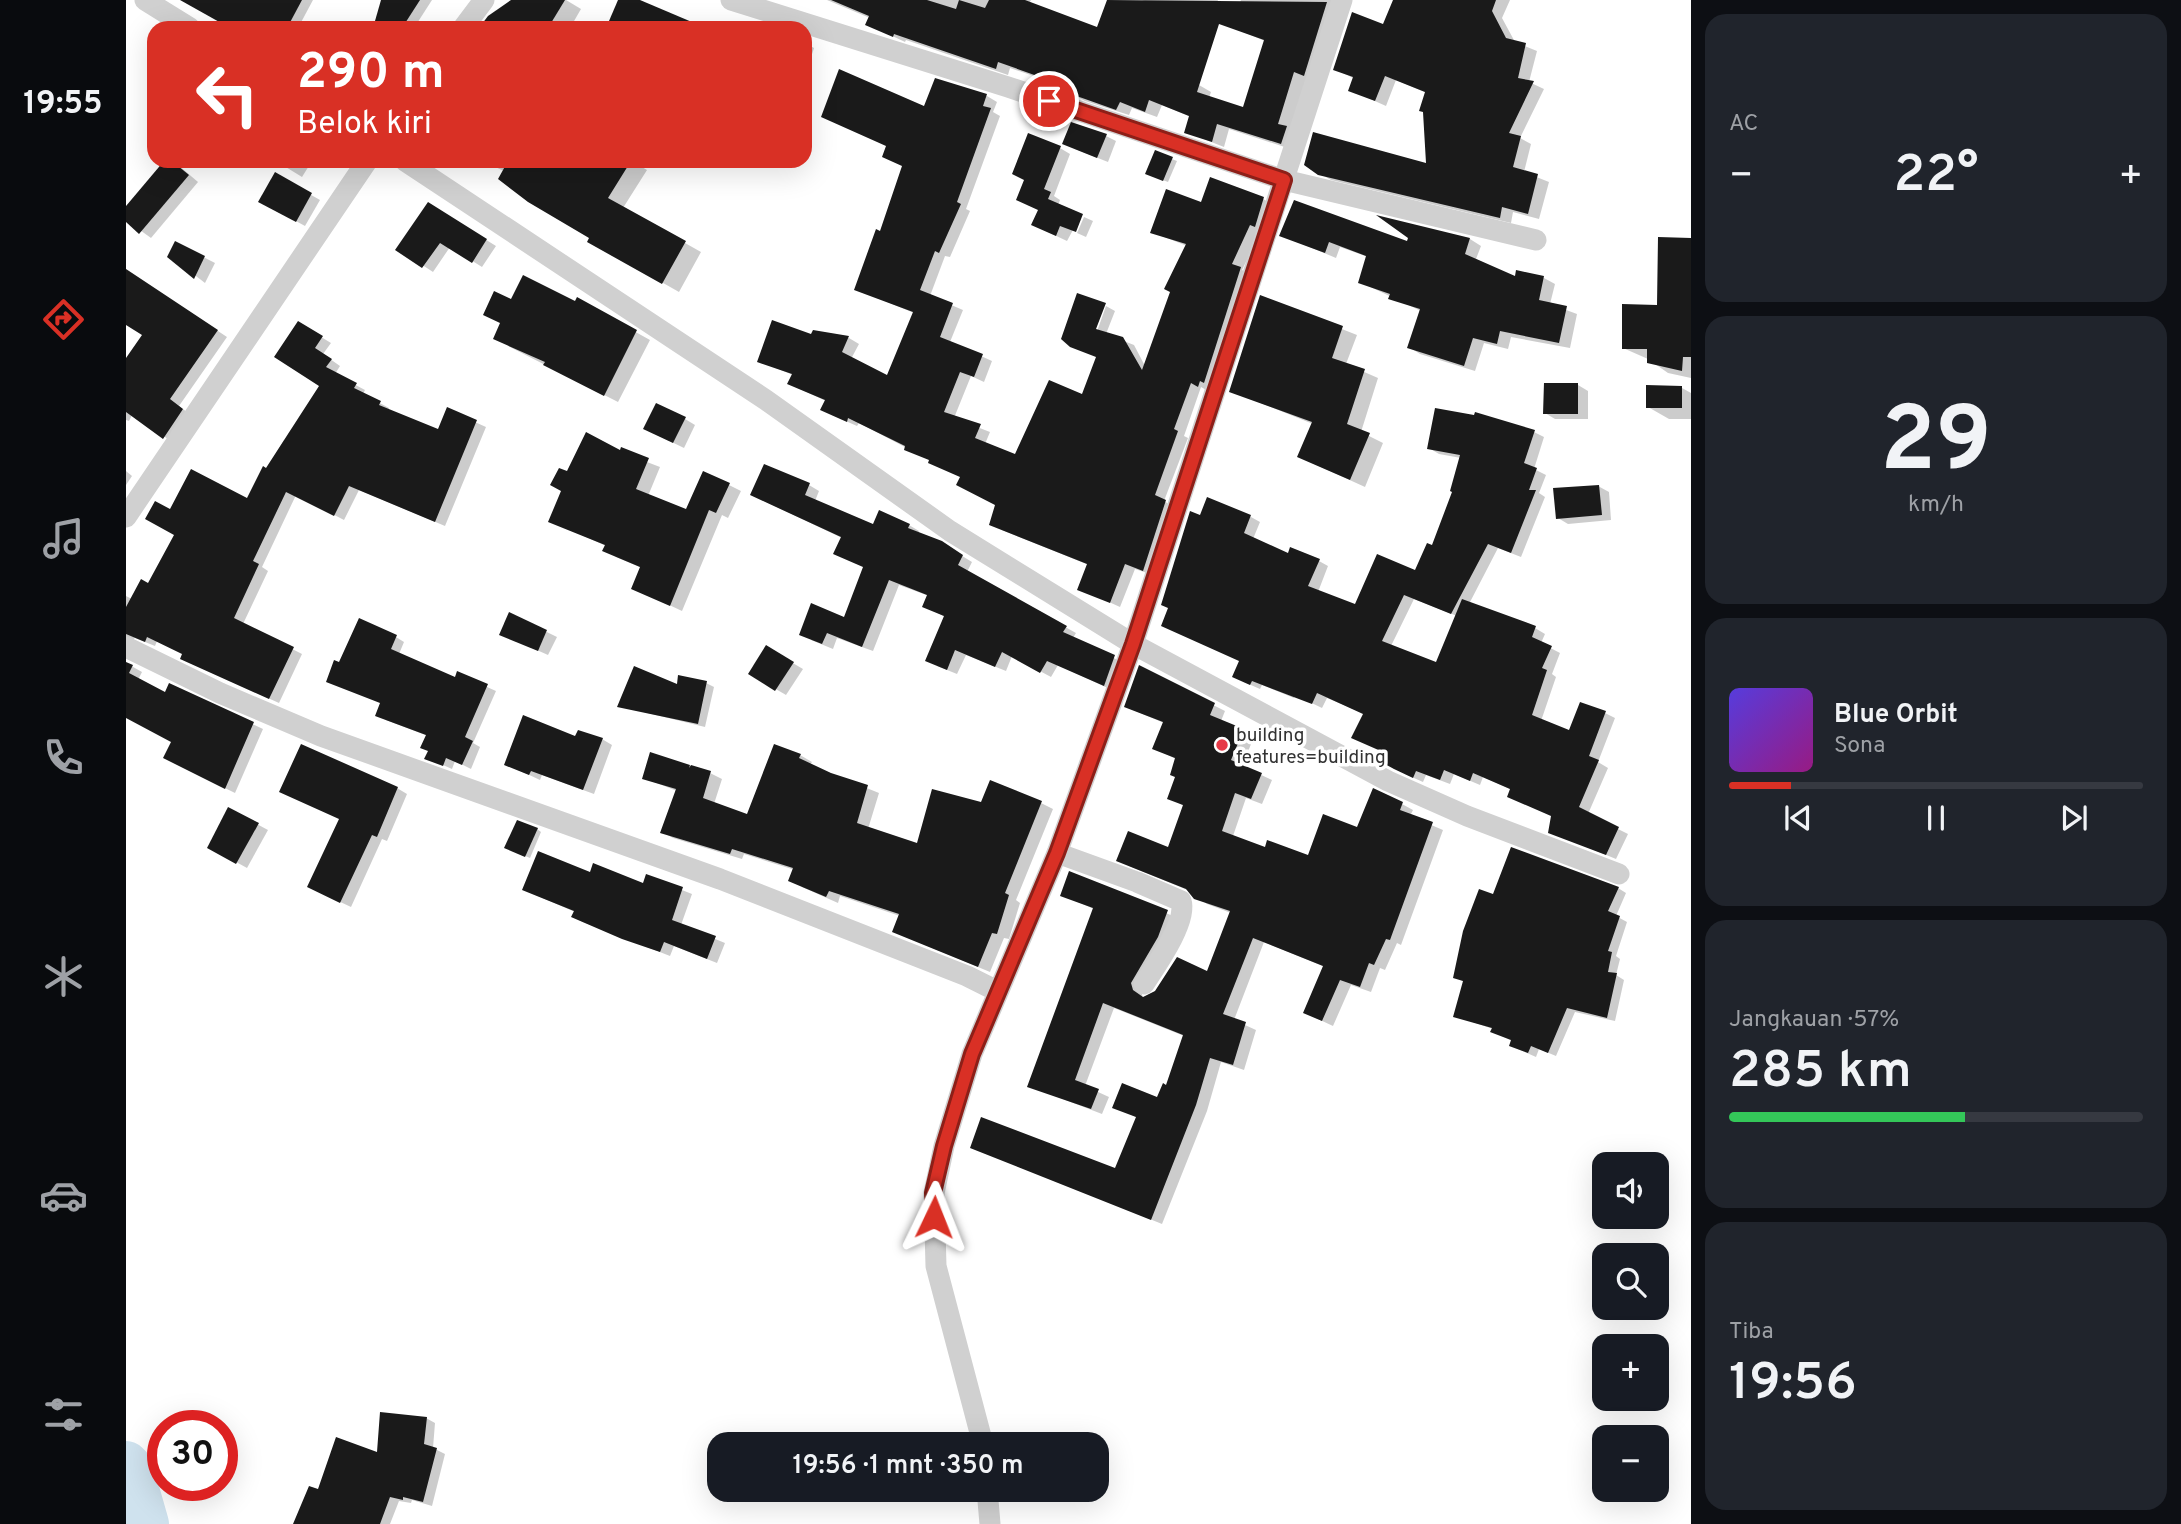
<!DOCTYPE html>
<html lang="id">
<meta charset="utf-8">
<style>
body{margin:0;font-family:Overpass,sans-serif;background:#20242c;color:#f1f3f6;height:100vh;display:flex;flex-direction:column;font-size:26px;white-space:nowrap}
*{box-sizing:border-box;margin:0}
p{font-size:23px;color:#9ea1a6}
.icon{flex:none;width:38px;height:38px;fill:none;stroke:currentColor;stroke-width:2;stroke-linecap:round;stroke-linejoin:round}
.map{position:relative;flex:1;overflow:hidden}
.side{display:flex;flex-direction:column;gap:14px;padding:14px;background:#0d0f14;width:490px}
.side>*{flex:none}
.banner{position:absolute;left:21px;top:21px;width:665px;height:147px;border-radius:21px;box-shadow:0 7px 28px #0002;background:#d93025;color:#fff;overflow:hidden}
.buttons{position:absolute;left:1466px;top:1152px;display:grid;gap:14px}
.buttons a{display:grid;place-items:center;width:77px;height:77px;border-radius:14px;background:#171b24;box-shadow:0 7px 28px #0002;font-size:35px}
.speed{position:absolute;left:21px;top:1410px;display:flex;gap:14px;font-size:35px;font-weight:700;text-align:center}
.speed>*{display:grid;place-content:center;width:91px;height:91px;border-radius:50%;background:#171b24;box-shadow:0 7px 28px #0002;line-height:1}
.speed .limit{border:10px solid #d22;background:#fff;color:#111}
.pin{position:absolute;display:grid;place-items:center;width:60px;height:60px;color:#fff;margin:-30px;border:4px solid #fff;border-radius:50%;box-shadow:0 2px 7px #0007}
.me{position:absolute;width:77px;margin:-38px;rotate:2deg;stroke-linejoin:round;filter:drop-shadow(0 0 5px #0008)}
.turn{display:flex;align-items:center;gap:24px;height:147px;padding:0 35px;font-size:32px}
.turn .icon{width:91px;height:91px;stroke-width:2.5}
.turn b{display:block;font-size:49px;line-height:60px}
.big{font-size:52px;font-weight:600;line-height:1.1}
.side .widget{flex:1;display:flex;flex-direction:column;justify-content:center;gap:10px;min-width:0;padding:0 24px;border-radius:21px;background:#20242c}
.side .dial{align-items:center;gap:0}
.dial b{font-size:91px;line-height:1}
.song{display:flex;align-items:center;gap:21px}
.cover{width:84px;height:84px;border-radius:10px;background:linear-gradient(135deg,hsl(250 70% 55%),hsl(310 70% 35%))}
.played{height:7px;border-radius:4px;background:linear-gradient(90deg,#d93025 15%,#363941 15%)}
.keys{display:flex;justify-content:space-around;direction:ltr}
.heat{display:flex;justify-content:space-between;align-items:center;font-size:38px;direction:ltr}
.charge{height:10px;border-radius:5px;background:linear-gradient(90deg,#34c759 57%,#363941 0)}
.trip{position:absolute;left:581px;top:1432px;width:402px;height:70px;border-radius:21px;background:#171b24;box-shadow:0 7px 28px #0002;font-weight:600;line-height:70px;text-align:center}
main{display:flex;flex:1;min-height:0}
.menu{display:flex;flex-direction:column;width:126px;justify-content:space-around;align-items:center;background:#090b0e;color:#9ea1a6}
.menu .icon{width:49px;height:49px}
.menu .active{color:#d93025}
.menu b{font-size:32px;color:#f1f3f6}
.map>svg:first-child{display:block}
</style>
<main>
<nav class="menu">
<b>19:55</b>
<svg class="icon active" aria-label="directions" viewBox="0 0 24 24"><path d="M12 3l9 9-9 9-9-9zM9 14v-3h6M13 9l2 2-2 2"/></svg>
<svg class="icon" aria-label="music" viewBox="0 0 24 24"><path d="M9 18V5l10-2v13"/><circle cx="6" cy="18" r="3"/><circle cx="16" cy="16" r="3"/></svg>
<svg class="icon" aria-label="phone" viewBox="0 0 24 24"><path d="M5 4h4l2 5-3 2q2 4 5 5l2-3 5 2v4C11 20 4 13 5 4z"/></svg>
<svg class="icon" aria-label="climate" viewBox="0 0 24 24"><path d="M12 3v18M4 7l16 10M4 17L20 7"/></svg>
<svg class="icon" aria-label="car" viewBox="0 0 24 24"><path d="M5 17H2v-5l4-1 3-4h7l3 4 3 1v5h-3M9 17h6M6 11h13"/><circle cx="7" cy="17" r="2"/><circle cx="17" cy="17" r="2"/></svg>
<svg class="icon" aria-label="filters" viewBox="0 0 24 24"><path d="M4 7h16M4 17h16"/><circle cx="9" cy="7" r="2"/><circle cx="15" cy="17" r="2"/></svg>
</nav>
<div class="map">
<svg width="1565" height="1524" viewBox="0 0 1565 1524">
<rect width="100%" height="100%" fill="#fff"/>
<g fill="#0003" fill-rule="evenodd">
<polygon points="62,0 187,0 172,28 103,28"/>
<polygon points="256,0 306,0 288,28 247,28"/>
<polygon points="388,0 440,0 455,9 444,28 355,28"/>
<polygon points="701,0 905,0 903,4 1073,85 1085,92 1083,98 1118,109 1139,41 1103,26 1115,0 1218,0 1168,150 1103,129 1098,147 1060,132 1065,117 1036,105 1031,117 1006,108 1003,115 959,101 947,94 949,90 884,68 882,75 780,40 779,42 741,24 744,18"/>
<polygon points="1016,0 1092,0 1083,26"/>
<polygon points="1269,0 1384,0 1376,18 1389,42 1411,51 1403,82 1418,89 1394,138 1405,144 1398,172 1423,182 1413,219 1387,212 1385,223 1205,180 1193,173 1302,165 1301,93 1270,80 1260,106 1224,90 1229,79 1209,69 1258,26"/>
<polygon points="679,43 688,48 679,76"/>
<polygon points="810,80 861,96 871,102 867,112 874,116 840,209 844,211 824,257 819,256 804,296 837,310 824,342 866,361 858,382 845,376 828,418 864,432 859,444 890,456 957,396 972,358 966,336 969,337 980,306 989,311 980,334 1008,345 1019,366 1061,246 1026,232 1076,204 1137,199 1148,205 1116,270 1124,274 1082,391 1075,387 1058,436 1062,438 1038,501 1049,508 1027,575 1009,569 994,607 954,589 963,565 876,530 871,505 836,477 733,423 731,426 706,415 700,401 663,384 667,375 633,361 686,336 688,332 723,338 733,344 725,359 762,378 788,313 730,289 756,233"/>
<polygon points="980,136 990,141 982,162 949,149"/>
<polygon points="934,148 944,154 928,196 934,200 932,205 955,215 941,241 907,225 914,210 902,205"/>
<polygon points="1030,153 1051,161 1042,182 1026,176"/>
<polygon points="40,161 52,165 72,182 25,238 0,220 0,209"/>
<polygon points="150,161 186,161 176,177"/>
<polygon points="356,161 506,161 521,170 497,208 575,252 553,292 463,241 465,238 378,171"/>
<polygon points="150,175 194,200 179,226 135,202"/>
<polygon points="312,210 370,246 356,267 324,247 307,272 272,249"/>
<polygon points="958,217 967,221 960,237 951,233"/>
<polygon points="1259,219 1344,239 1355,246 1350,259 1390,278 1391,272 1418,278 1429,284 1424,304 1451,314 1444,348 1385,337 1382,349 1358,343 1349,371 1294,354 1283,347 1295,311 1234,282 1242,257 1214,247 1210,258 1155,235 1282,243 1285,237"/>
<polygon points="1565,240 1565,378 1542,373 1522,359 1497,348 1533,307"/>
<polygon points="50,243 89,263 79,283 44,256"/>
<polygon points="0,270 101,337 53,406 66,416 48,443 6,415 3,421 0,420 0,361 18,335 0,323"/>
<polygon points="1135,297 1231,335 1220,364 1252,378 1235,432 1257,443 1239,487 1173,457 1187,424 1105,391"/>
<polygon points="452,300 524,340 492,402 382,346 376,323 386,301 450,303"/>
<polygon points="172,323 205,343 197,354 214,366 209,374 239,390 237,394 263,408 262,411 313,431 322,410 360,427 319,526 233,490 218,520 170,495 136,567 142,571 117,624 176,654 153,703 65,663 58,654 31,641 29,646 9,638 0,644 0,596 6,599 22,585 51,535 44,511 122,500 158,440 160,442 195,385"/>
<polygon points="1452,385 1462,391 1462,419 1429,419 1419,413"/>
<polygon points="1556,388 1565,393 1565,419 1543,419 1522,407"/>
<polygon points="559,419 569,425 558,448 529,434"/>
<path d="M1408,432L1418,437L1408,469L1420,475L1413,493L1419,497L1395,557L1372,548L1343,604L1409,628L1419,634L1415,643L1434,653L1426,674L1430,677L1415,721L1444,732L1479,713L1489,718L1472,762L1482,768L1462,814L1502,834L1490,859L1424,832L1427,816L1386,790L1357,777L1354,785L1328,774L1324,784L1300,775L1297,782L1279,774L1259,753L1239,714L1201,698L1196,708L1169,695L1168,698L1136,685L1134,689L1118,682L1115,661L1075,518L1082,499L1125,517L1134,522L1127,539L1163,555L1193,561L1202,566L1192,592L1230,606L1290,573L1307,547L1328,491L1335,458L1313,454L1303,448ZM1288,599L1331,616L1311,664L1265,646Z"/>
<polygon points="495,452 534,467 522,496 561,511 603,485 615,491 602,518 596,515 556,611 507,588 516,568 490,557 480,546 425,521 441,474"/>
<polygon points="0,471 6,476 0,485"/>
<polygon points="683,485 693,491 689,501 748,526 783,525 793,531 792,534 815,543 846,562 841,572 950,633 947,638 998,663 988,691 932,665 925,677 886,656 880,671 840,655 831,674 811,666 819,617 799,606 803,596 773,585 747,651 711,638 707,649 685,640 719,619 739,568 716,538 636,500"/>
<polygon points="1472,486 1483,492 1485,520 1442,524 1432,518"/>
<polygon points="384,614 431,637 422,655 375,634"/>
<polygon points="270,637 278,642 273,654 330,679 332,674 370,691 347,743 354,747 345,769 329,761 326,769 301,758 304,751 302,736 260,720 256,704 214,664"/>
<polygon points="641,648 677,669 660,695 624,674"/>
<polygon points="0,663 16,672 12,680 39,694 44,685 137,729 109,793 48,763 47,741 0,716"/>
<polygon points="1014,668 1099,711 1095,721 1128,737 1116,766 1146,780 1136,804 1120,798 1107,836 1140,849 1183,857 1276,804 1287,810 1284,816 1317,830 1275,945 1271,943 1259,970 1254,968 1245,992 1225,985 1207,1026 1179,1013 1199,967 1138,942 1108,1020 1130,1030 1118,1070 1095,1062 1081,1111 1036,1224 846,1147 989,1170 1012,1118 989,1107 1032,1099 1042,1087 1058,1036 988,1008 959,1086 983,1097 976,1114 903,1086 968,909 936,895 944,874 1052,918 1015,989 1017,999 1082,974 1105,913 1081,904 1064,891 1003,866 1043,849 1058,806 1043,798 1051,777 1050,759 1028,748 1038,723 1000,707"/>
<polygon points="580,683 588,687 579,727 493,706 552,687"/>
<polygon points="450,738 476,739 486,745 468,794 416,775 414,780 380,764"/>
<polygon points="674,755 686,762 684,765 753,793 742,829 792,846 856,804 915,803 927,809 890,900 894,903 883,939 878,938 864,972 768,932 774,916 714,896 712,903 676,887 669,870 618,854 616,859 547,838 536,832 551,791 518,778 563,766 584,773 596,779 588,804 622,816"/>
<polygon points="271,788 281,794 261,841 256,839 225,907 193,892"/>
<polygon points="103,809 142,830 121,868 83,847"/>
<polygon points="411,829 415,832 404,858 385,850"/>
<polygon points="465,874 518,885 521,876 566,894 555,925 599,943 591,963 548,946 544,956 457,922 447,917 449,912 398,890"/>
<polygon points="1492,888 1500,893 1490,916 1501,922 1490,956 1494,959 1490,975 1498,980 1489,1021 1449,1012 1430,1056 1413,1049 1410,1057 1392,1049 1386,1041 1366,1031 1367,1029 1329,1016 1339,982 1329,977 1368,896"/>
<polygon points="300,1418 309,1423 307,1448 319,1454 306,1506 286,1500 285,1503 273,1501 264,1524 169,1524 193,1491 252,1454"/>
<polygon points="803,1440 821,1444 802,1444"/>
</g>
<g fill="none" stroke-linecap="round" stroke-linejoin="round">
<polyline stroke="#cfe2ee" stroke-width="46" points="0,1464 4,1468 20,1524"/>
</g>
<g fill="#1a1a1a" fill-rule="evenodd">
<polygon points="54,0 176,0 161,28 104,28"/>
<polygon points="255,0 294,0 276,28 247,28"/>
<polygon points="385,0 439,0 422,28 353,28 362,16"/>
<polygon points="492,0 514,0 580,28 480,28"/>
<path d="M705,0H801L830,9L833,0L859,8L863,0H899L971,27L981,0L1201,2L1178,76L1168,72L1152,124L1161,126L1155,144L1091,124L1086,142L1058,133L1063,116L1023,100L1019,112L994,102L990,110L945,94L948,89L872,62L870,69L768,34L767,37L739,25L743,16ZM1093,24L1138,40L1117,107L1071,92Z"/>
<polygon points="1267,0 1370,0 1366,11 1380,38 1400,43 1392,78 1408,81 1383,133 1395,136 1387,167 1412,174 1402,214 1376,207 1374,218 1192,175 1178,165 1187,132 1300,163 1297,112 1293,111 1299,92 1259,76 1249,101 1222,91 1227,77 1207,70 1226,12 1257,24"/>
<polygon points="713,69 798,106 809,78 861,94 857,106 865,108 831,202 835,204 813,253 809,251 794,290 827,303 814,337 857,354 848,377 834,372 818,412 855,424 849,438 889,454 923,380 956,394 970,357 944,347 935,339 951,293 980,303 970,329 997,337 1016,370 1044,292 1038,289 1060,244 1024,233 1040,189 1075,202 1084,177 1138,197 1129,227 1124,225 1106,264 1115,267 1078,383 1074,381 1072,387 1065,383 1048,429 1052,431 1029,495 1040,500 1017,571 999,564 984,603 951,590 961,564 863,525 869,505 830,485 834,477 802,463 803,460 778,450 779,446 722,418 721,422 694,410 699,400 661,384 666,374 631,362 646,320 685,334 687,330 723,336 716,352 761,375 787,312 728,290 750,229 754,231 776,166 756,157 760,146 695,117"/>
<polygon points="945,122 981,134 971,158 936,144"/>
<polygon points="902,133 935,146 918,189 925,192 922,199 957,214 950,232 934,226 930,236 905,225 912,210 890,200 898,180 886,174"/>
<polygon points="1029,150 1047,157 1037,181 1019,174"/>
<polygon points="38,161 46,161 63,175 13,234 0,222 0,206"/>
<polygon points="382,161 505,161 482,198 560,241 536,284 461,242 463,238 402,202 372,179"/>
<polygon points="149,172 186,193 170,222 132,202"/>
<polygon points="1168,200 1281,241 1282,238 1250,215 1344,238 1339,254 1389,276 1390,270 1418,276 1413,300 1441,306 1433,343 1374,331 1371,344 1347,338 1338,366 1281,348 1294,309 1262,299 1264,294 1232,283 1240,256 1203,242 1199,253 1153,236"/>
<polygon points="302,202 361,239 346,263 314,243 296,268 269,250"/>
<polygon points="1532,237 1565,238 1565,357 1557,357 1556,371 1521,363 1521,349 1496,349 1496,304 1531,305"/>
<polygon points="49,241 79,256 68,279 41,257"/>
<polygon points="0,269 92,330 44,399 57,409 37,439 0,412 0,358 16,335 0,325"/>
<polygon points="397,275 449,301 451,297 511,330 478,396 417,365 419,362 367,339 374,323 357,315 368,291 385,299"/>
<polygon points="1134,295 1217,326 1206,358 1239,369 1221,424 1244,433 1224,480 1171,457 1186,422 1103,392"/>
<polygon points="172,321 197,336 189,348 206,359 200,367 231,383 228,388 255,401 253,405 312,429 321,407 351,420 309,522 223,486 208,516 160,492 127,561 133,564 108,618 168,647 143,699 54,659 56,654 21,637 19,642 0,634 0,607 15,579 22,583 48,535 19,519 29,501 44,509 65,469 121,498 137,466 140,468 193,386 148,357"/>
<polygon points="1418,383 1452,383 1452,414 1417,414"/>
<polygon points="1520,385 1556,386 1556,408 1520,408"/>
<polygon points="530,403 560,417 547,443 517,429"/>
<polygon points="1309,408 1348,415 1349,412 1409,430 1398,463 1411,468 1403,490 1410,490 1385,553 1362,544 1325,614 1278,595 1256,641 1310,662 1336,599 1410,626 1406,637 1426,646 1416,668 1421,670 1406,715 1443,730 1454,702 1480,711 1463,756 1473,760 1453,807 1493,827 1480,855 1422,833 1425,816 1381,797 1384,789 1347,773 1344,781 1318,770 1314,780 1290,771 1287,778 1268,769 1257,763 1260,756 1257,752 1225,738 1237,714 1191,693 1186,704 1126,681 1124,685 1106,677 1113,661 1035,626 1042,608 1035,605 1064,511 1074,515 1081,497 1125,515 1118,533 1162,553 1164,547 1194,559 1182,586 1229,604 1251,554 1289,570 1301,543 1306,545 1326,492 1324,491 1334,455 1301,449"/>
<polygon points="460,432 494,450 495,447 523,458 510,489 560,509 577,471 604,483 590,513 583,510 544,606 505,589 514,567 476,551 479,545 422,522 435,491 424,485 433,468 441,471"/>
<polygon points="638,464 684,483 679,495 747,524 753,510 784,524 782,528 816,541 837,555 832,565 941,626 937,632 989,655 978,686 921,661 914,673 876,652 869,667 829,650 821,670 799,661 818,616 796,607 801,595 763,580 736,647 701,633 696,644 673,635 685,603 718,617 737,567 707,554 715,537 624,495"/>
<polygon points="1473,485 1476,515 1430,519 1427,488"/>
<polygon points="383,612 421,630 412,651 373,635"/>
<polygon points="233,618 271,635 265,649 329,677 331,671 362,684 339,737 347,741 336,765 320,758 317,766 298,759 302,751 294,748 300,735 249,716 254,703 200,682 208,660 213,662"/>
<polygon points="640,645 668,662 649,691 622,674"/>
<polygon points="0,662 7,665 3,673 39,692 43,683 128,722 99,789 37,758 45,742 0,718"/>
<polygon points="1013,665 1089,703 1084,715 1118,729 1105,760 1136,773 1125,799 1109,793 1096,831 1139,847 1141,840 1182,855 1197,814 1231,827 1247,788 1277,802 1274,810 1307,822 1264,940 1260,939 1248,965 1243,963 1234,987 1214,980 1196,1021 1177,1013 1197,966 1127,938 1097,1014 1120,1022 1107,1065 1084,1058 1070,1105 1025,1220 844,1148 855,1117 989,1168 1010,1117 986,1108 996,1083 1031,1097 1037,1083 1040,1085 1057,1035 977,1003 949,1080 973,1089 965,1109 901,1087 967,908 934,896 943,871 1042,910 1032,937 1005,983 1007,990 1017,997 1029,991 1051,957 1081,971 1104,911 1068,899 1060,889 990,861 1002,831 1042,847 1057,805 1041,799 1049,777 1044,775 1049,758 1026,749 1037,722 998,707"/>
<polygon points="508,666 551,684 552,675 581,681 572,724 491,707"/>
<polygon points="397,715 449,736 452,730 477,738 457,790 405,771 403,775 378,765"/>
<polygon points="175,744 272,787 251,837 246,835 214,903 181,887 213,819 153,792"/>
<polygon points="648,744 675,754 673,758 705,773 742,785 731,823 791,843 806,789 855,802 864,780 916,801 879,893 883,895 871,934 866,933 852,967 766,932 773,914 703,891 700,897 662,881 667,868 606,849 604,854 534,833 550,789 516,779 524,752 564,765 563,768 565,765 585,771 577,798 621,814"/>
<polygon points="102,807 133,823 110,864 81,848"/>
<polygon points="391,820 412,828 399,857 378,848"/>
<polygon points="1385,847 1493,887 1482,911 1494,916 1482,951 1486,952 1482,972 1491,973 1481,1018 1441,1008 1422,1053 1405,1046 1402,1053 1383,1046 1385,1040 1364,1032 1366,1028 1327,1017 1337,981 1327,978 1337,931 1353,889 1367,894"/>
<polygon points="412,851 464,872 467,863 517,883 520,874 557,887 546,920 590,936 581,959 538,942 534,952 496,939 445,917 448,911 396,890"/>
<polygon points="254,1412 301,1417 298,1444 311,1448 297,1502 277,1497 277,1500 264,1497 254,1524 167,1524 183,1486 192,1489 210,1437 251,1452"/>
</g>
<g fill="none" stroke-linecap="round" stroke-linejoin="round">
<g stroke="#d0d0d0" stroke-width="21">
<polyline points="19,0 64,28"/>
<polyline points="605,0 882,87 1158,180 1410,240"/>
<polyline points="337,28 358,0"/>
<polyline points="279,161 640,400 824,531 1007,644 1262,781 1341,816 1493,874"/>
<polyline points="0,517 241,161"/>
<polyline points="0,647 94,693 195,736 594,879 841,976 871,991"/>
<path d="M931,853L1011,882L1055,901C1062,921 1029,967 1018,984"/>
<polyline points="857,1444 810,1266 808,1193 818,1146 846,1054 931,853 1007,644 1216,0"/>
<polyline points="861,1489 864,1524"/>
</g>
</g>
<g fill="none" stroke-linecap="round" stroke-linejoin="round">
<g stroke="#8d1f18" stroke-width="18">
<polyline id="route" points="808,1217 807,1193 818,1146 846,1054 931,853 1007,644 1158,180 923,101"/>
</g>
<use href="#route" stroke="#d93025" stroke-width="12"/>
</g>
<circle fill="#e63946" stroke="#fff" stroke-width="2.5" cx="1096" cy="745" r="7"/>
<g text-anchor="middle" stroke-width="7" stroke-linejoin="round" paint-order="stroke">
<g font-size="19" fill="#333" stroke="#fff" text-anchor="start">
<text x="1110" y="741">building<tspan x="1110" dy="22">features=building</tspan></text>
</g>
</g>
</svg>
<div class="buttons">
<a><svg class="icon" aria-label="sound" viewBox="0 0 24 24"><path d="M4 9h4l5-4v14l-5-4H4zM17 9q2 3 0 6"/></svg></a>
<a><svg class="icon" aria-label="search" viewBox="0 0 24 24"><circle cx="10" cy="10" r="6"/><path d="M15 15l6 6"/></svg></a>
<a>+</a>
<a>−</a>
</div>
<div class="speed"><div class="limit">30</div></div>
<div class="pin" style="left:923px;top:101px;background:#d93025"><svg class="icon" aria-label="arrive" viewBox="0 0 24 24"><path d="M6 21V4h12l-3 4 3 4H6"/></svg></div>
<svg class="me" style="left:808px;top:1217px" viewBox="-20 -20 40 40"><path d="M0-17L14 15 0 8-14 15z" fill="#d93025" stroke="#fff" stroke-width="4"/></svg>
<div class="trip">19:56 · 1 mnt · 350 m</div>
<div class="banner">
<div class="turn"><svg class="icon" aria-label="left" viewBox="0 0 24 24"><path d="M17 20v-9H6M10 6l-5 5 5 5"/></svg><div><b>290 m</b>Belok kiri</div></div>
</div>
</div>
<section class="side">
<div class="widget"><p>AC</p>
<div class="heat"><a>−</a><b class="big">22°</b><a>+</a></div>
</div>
<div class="widget dial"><b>29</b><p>km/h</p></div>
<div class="widget">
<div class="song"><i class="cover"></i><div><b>Blue Orbit</b><p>Sona</p></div></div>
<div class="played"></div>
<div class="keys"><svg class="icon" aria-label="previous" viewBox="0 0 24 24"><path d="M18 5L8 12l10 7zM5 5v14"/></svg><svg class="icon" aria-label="pause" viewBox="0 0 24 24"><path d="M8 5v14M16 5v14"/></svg><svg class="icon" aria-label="next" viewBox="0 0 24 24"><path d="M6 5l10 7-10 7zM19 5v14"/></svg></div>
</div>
<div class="widget"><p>Jangkauan · 57%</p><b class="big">285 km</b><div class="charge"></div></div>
<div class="widget"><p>Tiba</p><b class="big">19:56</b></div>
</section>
</main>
